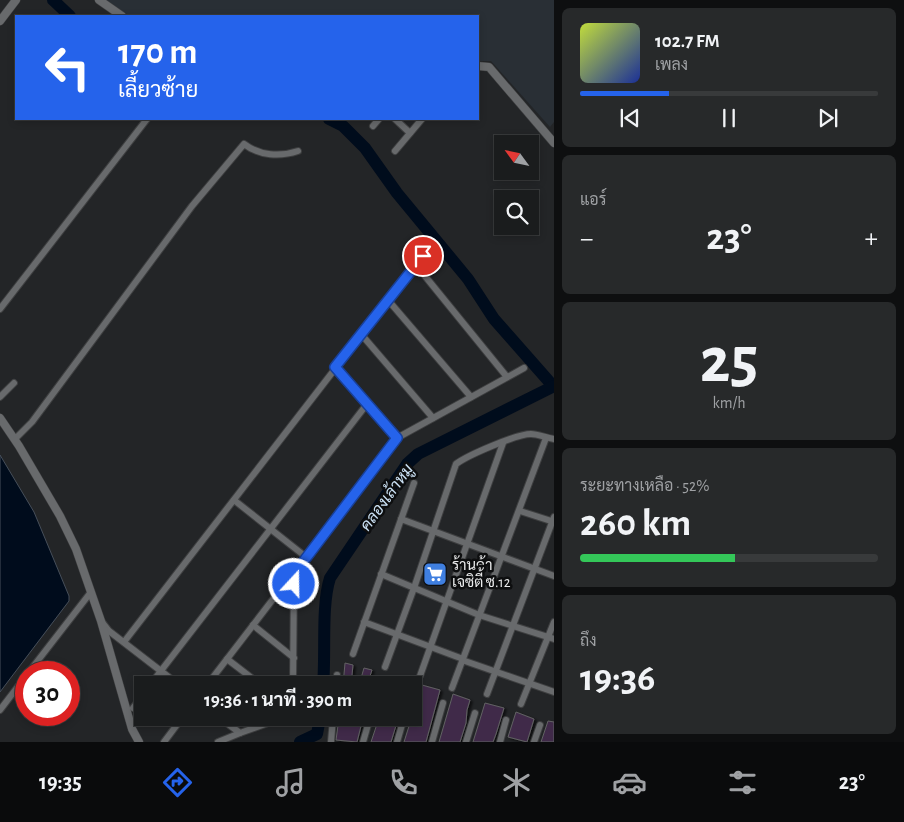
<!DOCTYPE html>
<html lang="th">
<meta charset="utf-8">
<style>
body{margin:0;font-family:"Alegreya Sans",Sarabun,sans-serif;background:#27292a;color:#f1f3f6;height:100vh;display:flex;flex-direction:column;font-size:19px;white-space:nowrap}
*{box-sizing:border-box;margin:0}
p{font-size:16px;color:#9fa1a4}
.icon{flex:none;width:28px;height:28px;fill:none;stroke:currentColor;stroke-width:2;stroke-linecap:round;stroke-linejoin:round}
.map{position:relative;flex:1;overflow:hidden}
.side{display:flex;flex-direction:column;gap:8px;padding:8px;background:#0e0f10;width:350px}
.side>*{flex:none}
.top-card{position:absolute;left:15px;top:15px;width:464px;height:105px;border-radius:0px;box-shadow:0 2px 8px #0003,0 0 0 1px #383a3b;background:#2563eb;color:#fff;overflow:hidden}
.needle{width:32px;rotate:303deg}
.buttons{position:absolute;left:494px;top:135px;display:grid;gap:10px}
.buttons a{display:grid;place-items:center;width:45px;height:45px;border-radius:0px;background:#1a1c1d;box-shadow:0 2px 8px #0003,0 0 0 1px #383a3b;font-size:25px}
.speed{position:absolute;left:15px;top:661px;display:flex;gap:10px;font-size:25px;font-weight:700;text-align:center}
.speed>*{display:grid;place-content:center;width:65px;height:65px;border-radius:50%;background:#1a1c1d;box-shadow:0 2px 8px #0003,0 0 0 1px #383a3b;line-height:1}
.speed .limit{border:8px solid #d22;background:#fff;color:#111}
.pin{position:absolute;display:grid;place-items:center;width:42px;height:42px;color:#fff;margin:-21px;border:2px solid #fff;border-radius:50%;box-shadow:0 1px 5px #0007}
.me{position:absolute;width:55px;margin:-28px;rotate:21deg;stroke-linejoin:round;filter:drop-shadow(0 0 4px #0008)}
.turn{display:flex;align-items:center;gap:18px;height:105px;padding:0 20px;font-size:22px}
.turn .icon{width:65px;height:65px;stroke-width:2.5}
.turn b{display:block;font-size:35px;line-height:42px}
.big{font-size:38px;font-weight:700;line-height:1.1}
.side .card{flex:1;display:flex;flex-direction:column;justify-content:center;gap:8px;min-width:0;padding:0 18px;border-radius:8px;background:#27292a}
.side .dial{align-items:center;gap:0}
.dial b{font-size:65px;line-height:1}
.song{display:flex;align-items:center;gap:15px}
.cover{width:60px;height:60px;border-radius:8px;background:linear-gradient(135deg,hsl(70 70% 55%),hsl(230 70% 35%))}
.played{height:5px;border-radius:2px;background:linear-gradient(90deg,#2563eb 30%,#383a3b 30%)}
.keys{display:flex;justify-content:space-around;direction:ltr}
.heat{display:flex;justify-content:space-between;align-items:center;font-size:28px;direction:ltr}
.charge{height:8px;border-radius:4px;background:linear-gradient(90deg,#34c759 52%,#383a3b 0)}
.trip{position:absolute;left:134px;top:676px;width:288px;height:50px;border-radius:0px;background:#1a1c1d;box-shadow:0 2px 8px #0003,0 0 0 1px #383a3b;font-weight:700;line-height:50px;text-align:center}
.dock{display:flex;height:80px;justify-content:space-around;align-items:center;background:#0a0b0c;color:#9fa1a4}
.dock .icon{width:35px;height:35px}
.dock .selected{color:#2563eb}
.dock b{font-size:22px;color:#f1f3f6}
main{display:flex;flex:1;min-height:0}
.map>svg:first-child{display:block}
</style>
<main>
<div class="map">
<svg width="554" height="742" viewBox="0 0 554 742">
<defs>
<filter id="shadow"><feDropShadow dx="2.5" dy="1.5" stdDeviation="1" flood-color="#0009"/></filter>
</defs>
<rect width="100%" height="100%" fill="#232527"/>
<polygon fill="#292f35" points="103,0 554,0 554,122 550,127 491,61 478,61 478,16 130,16"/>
<polygon fill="#000c1c" stroke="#464f5a" points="0,455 34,512 69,596 69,601 0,692"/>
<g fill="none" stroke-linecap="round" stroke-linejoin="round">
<g stroke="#000c1c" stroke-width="12">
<polyline points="53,0 70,16"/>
<polyline points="329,119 343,126 365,148 397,193 468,279 494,319 553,386"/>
<path d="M323,685C326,653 321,606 330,578L407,464L418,454L554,386"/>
<polyline points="300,742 317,734 320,718"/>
</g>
</g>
<g fill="#3f2c4a" stroke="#626163" filter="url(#shadow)">
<polygon points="345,663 353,665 351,685 343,685"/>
<polygon points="364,668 372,670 367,685 359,685"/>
<polygon points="390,676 419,683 418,685 387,685"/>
<polygon points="422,685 440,690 426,742 404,742"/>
<polygon points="453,694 470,700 467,710 466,723 460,742 439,742"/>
<polygon points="485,703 504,708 496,734 493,742 473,742"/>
<polygon points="516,712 534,719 527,742 508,737"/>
<polygon points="339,718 361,718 360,721 362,722 357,742 336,740"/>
<polygon points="379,718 398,719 391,742 371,742"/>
<polygon points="548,721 554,722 554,742 541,742"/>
</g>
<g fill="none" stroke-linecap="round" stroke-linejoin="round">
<g stroke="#3e3f40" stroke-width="8">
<g id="minor">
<polyline points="395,119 410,133"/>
<polyline points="373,126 379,119"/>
<polyline points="395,151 422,119"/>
<polyline points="416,265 507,377"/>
<polyline points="388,300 471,397"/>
<polyline points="0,309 147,119"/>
<polyline points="361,334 433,418"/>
<polyline points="335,367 397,438"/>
<polyline points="0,397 14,383"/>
<path d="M15,439L32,422L192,206L244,144C260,156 280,157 298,151"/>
<polyline points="234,500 306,557"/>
<polyline points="520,511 554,522"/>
<polyline points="401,519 554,576"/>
<polyline points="381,574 479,615 554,639"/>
<polyline points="102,622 109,631 179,685"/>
<polyline points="364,622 463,659"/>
<polyline points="253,625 294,658"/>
<polyline points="124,642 430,246"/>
<polyline points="353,654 414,483"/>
<polyline points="227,659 261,685"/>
<polyline points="462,660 554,692"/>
<path d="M385,667L414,588L456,464C468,455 517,434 531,434C538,434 546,438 554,439"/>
<polyline points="29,672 91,592"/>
<polyline points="420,676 503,443"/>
<polyline points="150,685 367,404"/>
<polyline points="207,685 397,438 524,368"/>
<polyline points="293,685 294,574"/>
<polyline points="336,685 337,675"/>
<polyline points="452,688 546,438"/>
<polyline points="487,694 554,517"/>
<polyline points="521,704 554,622"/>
<polyline points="133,708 142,696"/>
<polyline points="0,710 26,676"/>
<polyline points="220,718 240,733 282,718"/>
<polyline points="164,742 182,718"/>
<polyline points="218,742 240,733"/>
<polyline points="331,742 333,718"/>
<polyline points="363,742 370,718"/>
<polyline points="397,742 404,718"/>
<polyline points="432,742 443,703"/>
<polyline points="466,742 475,713"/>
<polyline points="500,742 506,720"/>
<polyline points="534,742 540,725"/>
</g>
</g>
<g stroke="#3e3f40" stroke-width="9">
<g id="tertiary">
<polyline points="99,0 122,16"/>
<polyline points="0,21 16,0"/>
<polyline points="478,66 489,67 554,143"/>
<polyline points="0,418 19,446 60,516 76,549 101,621 132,729 139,742"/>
</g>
</g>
<use href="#minor" stroke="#686a6c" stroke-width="6"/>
<use href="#tertiary" stroke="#686a6c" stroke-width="8"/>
</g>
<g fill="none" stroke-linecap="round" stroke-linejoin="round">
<g stroke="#184099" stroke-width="12">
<polyline id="route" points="294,584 294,574 300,566 397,438 335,367 423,256"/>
</g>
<use href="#route" stroke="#2563eb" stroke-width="9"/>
</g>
<defs>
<g id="supermarket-square" transform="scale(1.25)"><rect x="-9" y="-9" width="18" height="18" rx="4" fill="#3f7fe0" stroke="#0d0e0f"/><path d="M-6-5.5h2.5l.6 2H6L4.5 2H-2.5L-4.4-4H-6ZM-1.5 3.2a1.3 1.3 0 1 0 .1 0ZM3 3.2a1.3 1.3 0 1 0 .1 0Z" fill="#fff"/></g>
</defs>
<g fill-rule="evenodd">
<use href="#supermarket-square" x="435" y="574"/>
</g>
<g text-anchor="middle" stroke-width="5" stroke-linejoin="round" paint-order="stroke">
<g font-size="15" fill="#eaebec" stroke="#0d0e0f" text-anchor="start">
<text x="452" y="570">ร้านค้า<tspan x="452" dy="17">เจซิตี้ ซ.12</tspan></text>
</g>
<g font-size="16" font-style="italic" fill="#cde3f6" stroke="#0d0e0f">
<text transform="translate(386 497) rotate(-54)" y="6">คลองเล้าหมู</text>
</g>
</g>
</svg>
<div class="buttons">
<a><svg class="needle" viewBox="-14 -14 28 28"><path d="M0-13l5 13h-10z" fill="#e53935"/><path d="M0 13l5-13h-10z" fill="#9fa1a4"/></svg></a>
<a><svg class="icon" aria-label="search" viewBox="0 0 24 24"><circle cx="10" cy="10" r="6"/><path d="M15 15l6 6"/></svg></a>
</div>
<div class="speed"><div class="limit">30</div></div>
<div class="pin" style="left:423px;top:256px;background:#d93025"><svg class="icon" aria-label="arrive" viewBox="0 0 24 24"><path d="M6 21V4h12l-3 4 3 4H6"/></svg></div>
<svg class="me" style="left:294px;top:584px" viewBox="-20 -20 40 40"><circle r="17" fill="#2563eb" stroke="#fff" stroke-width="3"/><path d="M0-11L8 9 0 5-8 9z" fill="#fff"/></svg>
<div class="trip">19:36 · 1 นาที · 390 m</div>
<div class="top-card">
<div class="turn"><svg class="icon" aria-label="left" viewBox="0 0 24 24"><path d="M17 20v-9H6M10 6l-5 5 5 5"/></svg><div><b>170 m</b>เลี้ยวซ้าย</div></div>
</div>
</div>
<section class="side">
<div class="card">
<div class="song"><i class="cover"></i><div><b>102.7 FM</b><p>เพลง</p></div></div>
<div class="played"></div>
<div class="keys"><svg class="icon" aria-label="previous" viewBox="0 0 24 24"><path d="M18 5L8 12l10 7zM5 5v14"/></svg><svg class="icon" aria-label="pause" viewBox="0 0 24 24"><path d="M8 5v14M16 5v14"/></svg><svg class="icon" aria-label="next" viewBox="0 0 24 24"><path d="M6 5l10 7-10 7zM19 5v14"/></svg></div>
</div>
<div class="card"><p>แอร์</p>
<div class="heat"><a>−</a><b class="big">23°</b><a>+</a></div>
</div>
<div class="card dial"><b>25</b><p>km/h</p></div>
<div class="card"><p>ระยะทางเหลือ · 52%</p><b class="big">260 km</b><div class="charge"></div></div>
<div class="card"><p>ถึง</p><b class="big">19:36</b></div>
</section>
</main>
<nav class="dock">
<b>19:35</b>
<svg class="icon selected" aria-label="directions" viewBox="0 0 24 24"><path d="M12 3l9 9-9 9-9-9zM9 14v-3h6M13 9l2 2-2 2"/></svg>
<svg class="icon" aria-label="music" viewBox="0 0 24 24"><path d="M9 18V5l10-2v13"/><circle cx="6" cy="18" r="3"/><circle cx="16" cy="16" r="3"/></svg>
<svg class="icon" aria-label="phone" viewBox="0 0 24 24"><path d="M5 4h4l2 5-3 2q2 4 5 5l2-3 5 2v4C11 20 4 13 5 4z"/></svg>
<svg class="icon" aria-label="climate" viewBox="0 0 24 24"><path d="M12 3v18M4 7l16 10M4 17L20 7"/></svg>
<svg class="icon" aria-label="car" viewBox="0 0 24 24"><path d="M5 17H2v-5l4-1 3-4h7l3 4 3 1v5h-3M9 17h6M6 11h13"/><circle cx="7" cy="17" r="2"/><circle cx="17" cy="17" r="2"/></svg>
<svg class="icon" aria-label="filters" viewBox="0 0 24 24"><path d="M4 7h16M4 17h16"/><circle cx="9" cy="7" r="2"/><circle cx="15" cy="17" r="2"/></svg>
<b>23°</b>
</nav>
